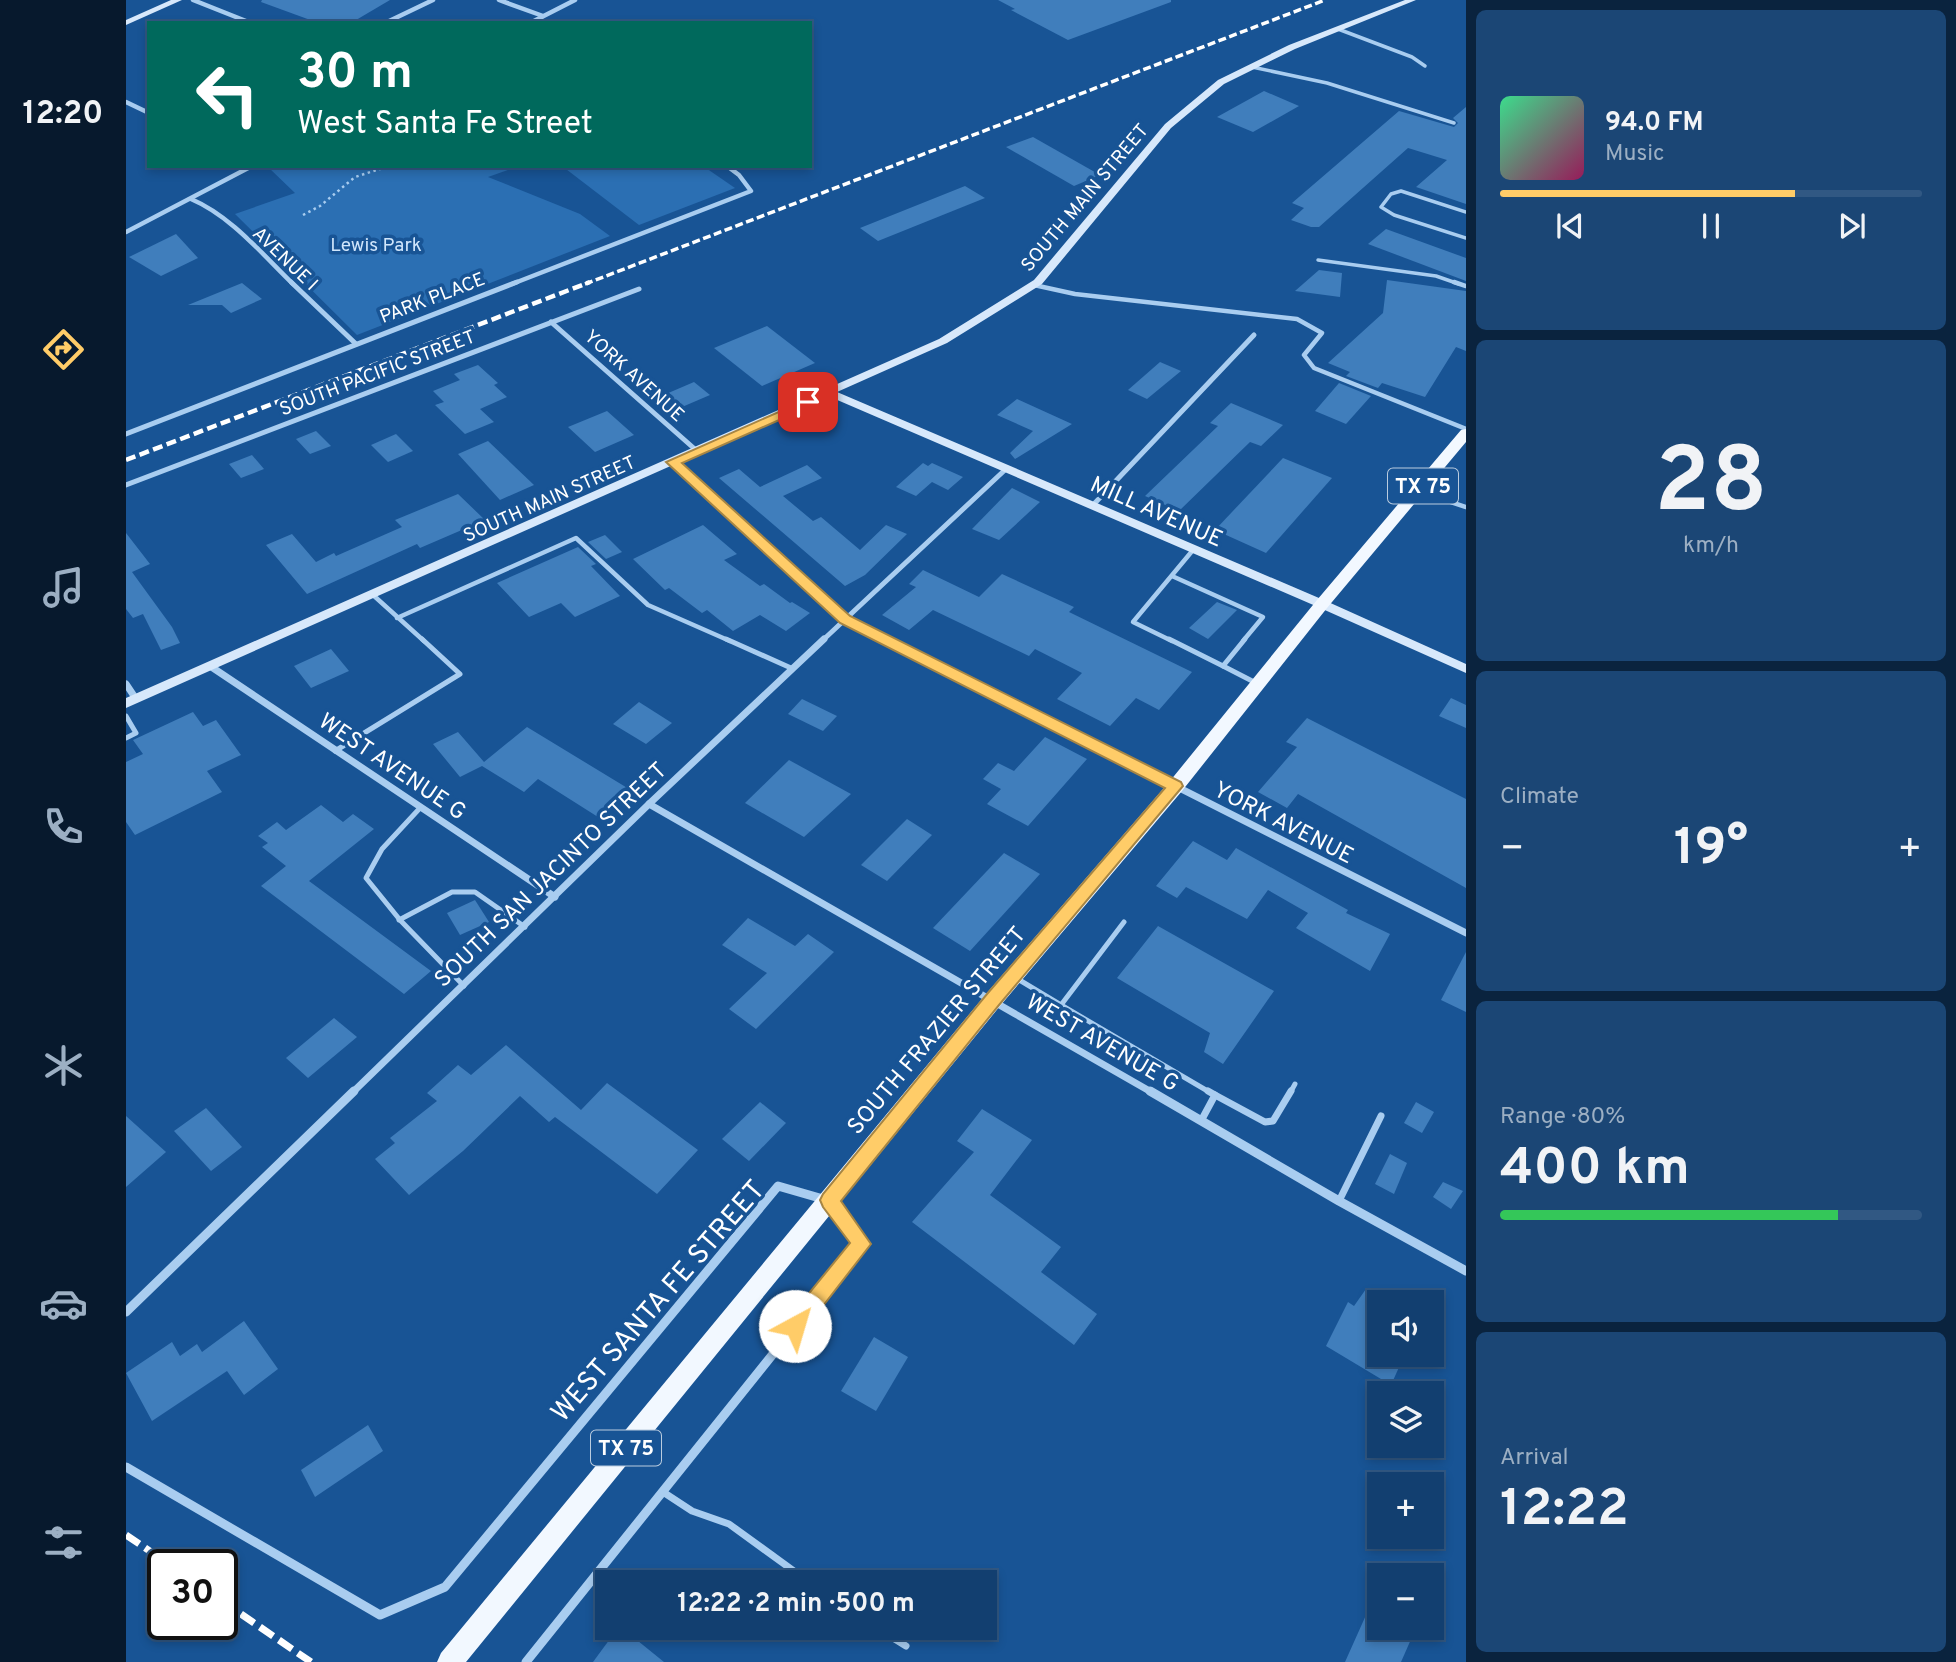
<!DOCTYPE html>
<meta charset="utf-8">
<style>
body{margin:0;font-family:Overpass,sans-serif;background:#1b4675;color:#f1f3f6;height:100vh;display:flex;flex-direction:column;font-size:26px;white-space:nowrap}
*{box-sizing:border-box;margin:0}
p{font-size:23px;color:#9cafc3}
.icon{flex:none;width:38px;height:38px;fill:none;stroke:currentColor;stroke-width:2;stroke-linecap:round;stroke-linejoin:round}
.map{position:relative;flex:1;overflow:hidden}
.drawer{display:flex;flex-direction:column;gap:10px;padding:10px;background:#0a233e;width:490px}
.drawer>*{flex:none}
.hud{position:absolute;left:21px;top:21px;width:665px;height:147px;border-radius:0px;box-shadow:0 4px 10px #0003,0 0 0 2px #315883;background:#00695c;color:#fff;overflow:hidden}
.fabs{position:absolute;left:1241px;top:1290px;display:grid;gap:14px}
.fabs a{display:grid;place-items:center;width:77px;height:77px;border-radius:0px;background:#123f70;box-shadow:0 4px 10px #0003,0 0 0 2px #315883;font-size:35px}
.speed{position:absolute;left:21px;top:1549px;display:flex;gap:14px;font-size:35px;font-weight:700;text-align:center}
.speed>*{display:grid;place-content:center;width:91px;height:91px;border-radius:50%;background:#123f70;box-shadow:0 4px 10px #0003,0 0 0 2px #315883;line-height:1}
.speed .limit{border:4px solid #111;border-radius:10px;background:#fff;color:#111}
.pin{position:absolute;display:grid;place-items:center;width:60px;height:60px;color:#fff;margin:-30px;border-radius:14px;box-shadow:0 4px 10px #0006}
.me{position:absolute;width:77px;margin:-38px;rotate:39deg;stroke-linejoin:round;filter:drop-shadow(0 0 5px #0008)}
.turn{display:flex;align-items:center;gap:24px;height:147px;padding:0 35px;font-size:32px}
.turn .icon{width:91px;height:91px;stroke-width:2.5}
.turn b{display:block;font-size:49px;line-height:60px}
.big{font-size:52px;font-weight:700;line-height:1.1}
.drawer .card{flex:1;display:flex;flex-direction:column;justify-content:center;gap:10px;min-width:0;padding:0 24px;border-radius:10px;background:#1b4675}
.drawer .dial{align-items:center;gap:0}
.dial b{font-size:91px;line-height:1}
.song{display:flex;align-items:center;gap:21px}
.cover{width:84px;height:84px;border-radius:10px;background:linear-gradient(135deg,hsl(150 70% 55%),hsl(330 70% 35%))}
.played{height:7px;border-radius:4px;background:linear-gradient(90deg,#ffcc68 70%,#315883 70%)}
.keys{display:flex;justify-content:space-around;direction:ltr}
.heat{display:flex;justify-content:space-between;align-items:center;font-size:38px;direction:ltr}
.charge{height:10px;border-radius:5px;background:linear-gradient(90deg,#34c759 80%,#315883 0)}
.trip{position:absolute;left:469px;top:1570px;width:402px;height:70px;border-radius:0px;background:#123f70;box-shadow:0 4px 10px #0003,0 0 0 2px #315883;font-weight:700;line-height:70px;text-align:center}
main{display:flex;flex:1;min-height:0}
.menu{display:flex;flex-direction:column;width:126px;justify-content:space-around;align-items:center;background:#07192d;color:#9cafc3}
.menu .icon{width:49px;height:49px}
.menu .selected{color:#ffcc68}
.menu b{font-size:32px;color:#f1f3f6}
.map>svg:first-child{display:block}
</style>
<main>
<nav class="menu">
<b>12:20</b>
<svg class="icon selected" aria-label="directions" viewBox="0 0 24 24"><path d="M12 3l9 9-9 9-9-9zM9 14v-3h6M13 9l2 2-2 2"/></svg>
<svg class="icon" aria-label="music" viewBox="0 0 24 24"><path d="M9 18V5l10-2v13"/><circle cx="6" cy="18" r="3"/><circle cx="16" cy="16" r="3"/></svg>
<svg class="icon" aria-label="phone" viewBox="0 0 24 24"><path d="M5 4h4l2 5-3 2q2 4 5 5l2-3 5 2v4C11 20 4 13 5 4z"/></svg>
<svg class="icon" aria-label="climate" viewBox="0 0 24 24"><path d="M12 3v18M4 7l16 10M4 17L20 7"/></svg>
<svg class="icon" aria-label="car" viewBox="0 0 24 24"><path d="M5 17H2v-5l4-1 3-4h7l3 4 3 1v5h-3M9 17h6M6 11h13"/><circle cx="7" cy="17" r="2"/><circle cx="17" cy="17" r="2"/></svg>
<svg class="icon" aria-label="filters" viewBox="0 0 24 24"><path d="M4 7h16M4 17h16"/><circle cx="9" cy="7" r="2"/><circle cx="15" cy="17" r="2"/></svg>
</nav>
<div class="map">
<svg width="1340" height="1662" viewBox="0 0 1340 1662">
<rect width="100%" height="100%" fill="#185495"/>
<g fill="#2b6fb3">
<polygon points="146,166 393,166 362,177 454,214 484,236 231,335 109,214 169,193 143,168"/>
<polygon points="436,166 577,166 609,188 513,225"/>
</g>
<g fill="#407ebc">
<polygon points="136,0 264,0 225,23 187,21 135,2"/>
<polygon points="872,0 1045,0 1045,2 942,40 885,10 889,9"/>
<polygon points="1138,91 1173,106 1127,132 1091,117"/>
<polygon points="1340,107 1340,204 1290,187 1321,160 1282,148 1193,227 1185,227 1165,220 1178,208 1166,203 1273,111 1328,127 1332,123 1327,118"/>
<polygon points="907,137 974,175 948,186 880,147"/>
<polygon points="839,186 859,198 752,241 734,228"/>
<polygon points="1260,229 1340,258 1340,281 1242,244"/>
<polygon points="50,234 72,258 35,276 3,257"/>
<polygon points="1193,270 1216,273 1214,297 1169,291"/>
<polygon points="1261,280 1340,291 1340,351 1330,347 1299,397 1256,383 1252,388 1220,376 1224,372 1202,363 1257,313"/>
<polygon points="116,283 136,299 105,313 96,305 62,305"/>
<polygon points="641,326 689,363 636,386 588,348"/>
<polygon points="1034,362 1055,371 1021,399 1002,390"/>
<polygon points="352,365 372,383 368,385 381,397 354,409 368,422 339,434 309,405 318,402 307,391 334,380 328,374"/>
<polygon points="568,382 584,395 549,410 533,397"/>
<polygon points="1213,383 1245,396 1220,424 1189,411"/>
<polygon points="891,399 946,424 889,459 884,453 907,431 871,415"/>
<polygon points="1105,403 1157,425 1135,446 1124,442 1053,511 1019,496 1092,426 1084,423"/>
<polygon points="481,411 508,435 469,452 442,427"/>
<polygon points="190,431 205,446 184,454 170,439"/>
<polygon points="270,434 287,451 262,462 245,445"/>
<polygon points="362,441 408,485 374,500 332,454"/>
<polygon points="126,455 138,469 115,478 103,464"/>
<polygon points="1157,458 1206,478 1140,553 1089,530"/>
<polygon points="797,463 802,466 806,463 837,477 822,490 806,482 790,496 770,487"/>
<polygon points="681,465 696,478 657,496 687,521 695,517 734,550 760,525 781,534 739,575 719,586 593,478 613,469 634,487"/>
<polygon points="886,488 914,502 873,540 846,529"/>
<polygon points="332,494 359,520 294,548 291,544 181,594 140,545 166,534 190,562 208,553 210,556 276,527 269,520"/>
<polygon points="577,525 611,554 598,560 634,586 638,584 664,603 666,602 684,613 660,631 634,615 607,631 581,610 576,613 543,588 539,590 507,559"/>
<polygon points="0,533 24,564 6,572 46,627 54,643 35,650 17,614 7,618 0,609"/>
<polygon points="479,535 496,552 480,559 462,542"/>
<polygon points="452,547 470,564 465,566 494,596 449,617 435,603 403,617 371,583"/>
<polygon points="797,570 853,597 876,574 948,607 943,612 1066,672 1033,710 1010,698 984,726 931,699 956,673 909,649 903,656 807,610 783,630 756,615 790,587 783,584"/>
<polygon points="1091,602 1111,610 1082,639 1063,628"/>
<polygon points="205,649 223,671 185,688 168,666"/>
<polygon points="1325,698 1340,705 1340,728 1313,716"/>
<polygon points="676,699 711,716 697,731 662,714"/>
<polygon points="513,702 546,723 520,744 487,724"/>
<polygon points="67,712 77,726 90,720 115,755 81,771 96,792 9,835 0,822 0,762 17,754 7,740"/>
<polygon points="1181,718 1340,799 1340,888 1172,794 1161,808 1132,792 1171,747 1160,742"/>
<polygon points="401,727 503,789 472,817 412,779 398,792 356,766 334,777 307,744 332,732 358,762"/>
<polygon points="919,737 961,759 902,826 861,804 875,789 857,779 872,763 888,771"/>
<polygon points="663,760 725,794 678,837 619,803"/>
<polygon points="195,805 217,822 227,814 248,829 183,881 305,971 278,994 135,886 160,866 136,847 142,843 132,836 151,822 160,830"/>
<polygon points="781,819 806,835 761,881 735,865"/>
<polygon points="1067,841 1101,860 1110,848 1222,910 1220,913 1264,934 1244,971 1170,928 1182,913 1142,890 1121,919 1060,887 1051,898 1030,886"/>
<polygon points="878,853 914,874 844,951 807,928"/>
<polygon points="349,900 363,922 334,935 321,913"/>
<polygon points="622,918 669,946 682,934 708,952 630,1029 603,1009 641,973 596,945"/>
<polygon points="1032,926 1148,991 1097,1064 1078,1052 1084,1033 991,978"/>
<polygon points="1340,952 1340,1012 1315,1000"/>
<polygon points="208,1018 231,1037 182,1078 160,1058"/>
<polygon points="380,1045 455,1110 481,1083 572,1150 531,1194 429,1117 423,1122 394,1096 337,1151 283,1195 249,1159 269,1143 264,1138 311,1101 301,1093 332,1065 345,1075"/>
<polygon points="634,1102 660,1123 623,1161 596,1139"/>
<polygon points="1290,1102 1308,1112 1296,1133 1278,1123"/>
<polygon points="80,1108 116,1147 85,1171 48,1131"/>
<polygon points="856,1109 906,1140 864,1195 935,1247 915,1272 971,1314 948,1345 786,1222 848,1152 831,1141"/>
<polygon points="0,1116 40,1152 0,1187"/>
<polygon points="1264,1154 1281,1163 1268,1194 1249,1184"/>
<polygon points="1317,1182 1337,1191 1325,1209 1307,1197"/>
<polygon points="1240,1289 1253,1296 1253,1354 1279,1354 1265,1385 1200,1346 1222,1302 1228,1306"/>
<polygon points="118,1321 152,1369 118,1395 101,1371 26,1421 0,1373 46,1342 54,1356 71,1344 76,1352"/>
<polygon points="748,1337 782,1357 750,1411 715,1391"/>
<polygon points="242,1425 257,1451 189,1497 175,1470"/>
<polygon points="1253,1586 1253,1628 1290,1628 1275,1662 1219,1662"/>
<polygon points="492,1628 496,1628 538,1662 467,1662"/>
</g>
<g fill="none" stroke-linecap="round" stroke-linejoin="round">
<polyline stroke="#a9cdf0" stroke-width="2.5" stroke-dasharray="2.5 3.5" stroke-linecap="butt" points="177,215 194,206 229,177 263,166"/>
<g stroke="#a9cdf0" stroke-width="3.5">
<polyline points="1212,29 1286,57 1299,66"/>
<polyline points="1126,67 1201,83 1328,123"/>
<polyline points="1340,212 1275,191 1265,194 1255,207 1268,215 1340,238"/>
<polyline points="1192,260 1310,276 1333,284"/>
</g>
<g stroke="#a9cdf0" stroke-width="4.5">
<polyline points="1328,282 1340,286"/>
<polyline points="908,285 949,294 1171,319 1196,333 1178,355 1188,368 1340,429"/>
<polyline points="1292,491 1340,507"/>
<polyline points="1046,576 1137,617 1117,641"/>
<polyline points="247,595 298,641"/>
<polyline points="271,618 450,538 522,605 604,641"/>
<polyline points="1046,641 1007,622 1067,550"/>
</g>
<g stroke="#a9cdf0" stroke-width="5">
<polyline points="600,639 665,668"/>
<polyline points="1043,639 1097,666 1119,639"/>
<polyline points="1097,666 1132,684"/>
<polyline points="0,716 10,733 0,738"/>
<polyline points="209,751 334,674 296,639"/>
<polyline points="294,808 256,849 240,878 274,920 338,986"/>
<polyline points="273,920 326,892 349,892 399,927"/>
<polyline points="998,922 935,1005 1085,1093"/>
<polyline points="890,978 935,1005"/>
<polyline points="1164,1093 1169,1084"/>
</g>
<g stroke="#a9cdf0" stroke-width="7">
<polyline points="1082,1091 1089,1095"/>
<polyline points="1075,1121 1089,1095 1139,1122 1147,1121 1165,1091"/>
<polyline points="1213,1201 1255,1116"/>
<polyline points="537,1492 566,1511 603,1524 683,1582"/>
<polyline points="751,1628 780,1646"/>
</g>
<g stroke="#a9cdf0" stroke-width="4.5">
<polyline points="67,0 125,23"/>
<polyline points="373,0 417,16"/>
<polyline points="259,23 307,0"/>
<polyline points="404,23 449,0"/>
<polyline points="0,102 23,113"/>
<path d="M65,199C105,216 136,254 167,284"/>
<polyline points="0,232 126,166"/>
<polyline points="386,284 625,191 613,175 601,166"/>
</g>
<g stroke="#a9cdf0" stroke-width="5">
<polyline points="165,282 230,344"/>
<polyline points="425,322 571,451"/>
<polyline points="0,434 391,282"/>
<polyline points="547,462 719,619 763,641"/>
<polyline points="0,485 513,289"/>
<polyline points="967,505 1128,335"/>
<polyline points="696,641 881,468"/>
</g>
<g stroke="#a9cdf0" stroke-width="7">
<polyline points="759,639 1340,933"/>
<polyline points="84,666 429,897"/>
<polyline points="0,684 10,699"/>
<polyline points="523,804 1027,1093"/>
<polyline points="226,1093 523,804 698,639"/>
</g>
<g stroke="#a9cdf0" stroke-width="9">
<polyline points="1024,1091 1213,1201 1340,1271"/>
<polyline points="0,1312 228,1091"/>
<polyline points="0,1467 254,1615 319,1587 652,1186 704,1201 736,1243 400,1662"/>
</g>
<g fill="#d7e8fb" fill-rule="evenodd">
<polygon points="45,0 56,0 0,25 0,20"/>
<polygon points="1279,0 1290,0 1169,49 1098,84 1045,128 916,284 821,343 711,392 1200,601 1340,664 1340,673 1192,607 702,396 0,708 0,698 813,339 908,280 1039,124 1092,80 1163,45"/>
</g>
<polygon fill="#f2f8ff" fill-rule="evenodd" points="1340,429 1340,442 1201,608 1056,791 874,1006 340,1662 311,1662 315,1653 860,994 1044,781 1191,600 1335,430"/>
<polyline stroke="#fff" stroke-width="3.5" stroke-dasharray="8 3.5" stroke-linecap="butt" points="459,284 1199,0"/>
<polyline stroke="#fff" stroke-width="4.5" stroke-dasharray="10 4.5" stroke-linecap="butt" points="0,460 464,282"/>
<g stroke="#fff" stroke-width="7" stroke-dasharray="16 7" stroke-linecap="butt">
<polyline points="0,1535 43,1564"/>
<polyline points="96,1601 185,1662"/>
</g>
</g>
<polygon fill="#ffcc68" stroke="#a68544" stroke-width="2" points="682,399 688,402 687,405 556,463 724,616 1055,782 1057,786 873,1005 715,1201 745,1244 676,1333 669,1336 662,1333 659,1326 662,1319 724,1243 697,1207 694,1200 697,1194 861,994 1039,788 714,623 540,462"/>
<g text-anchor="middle" stroke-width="7" stroke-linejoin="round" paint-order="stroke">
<g font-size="19" fill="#fff" stroke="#185495">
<text transform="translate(958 197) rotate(-50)" y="7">SOUTH MAIN STREET</text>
<text transform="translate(160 258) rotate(44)" y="7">AVENUE I</text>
<text transform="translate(306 297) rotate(-21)" y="7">PARK PLACE</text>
<text transform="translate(251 372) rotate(-21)" y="7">SOUTH PACIFIC STREET</text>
<text transform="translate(509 375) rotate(42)" y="7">YORK AVENUE</text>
<text transform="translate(423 498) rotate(-24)" y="7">SOUTH MAIN STREET</text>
</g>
<g font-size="19" fill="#d0e6fc" stroke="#185495">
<text x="250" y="251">Lewis Park</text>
</g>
<g fill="#185495" stroke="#baccdf" stroke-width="2">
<rect x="1262" y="468.5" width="70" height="35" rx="5"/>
<rect x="465" y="1430.5" width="70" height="35" rx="5"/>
</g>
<g font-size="21" font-weight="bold" fill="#fff">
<text x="1297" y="493">TX 75</text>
<text x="500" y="1455">TX 75</text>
</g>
<g font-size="23" fill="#fff" stroke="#185495">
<text transform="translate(1031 511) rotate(24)" y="8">MILL AVENUE</text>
<text transform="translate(267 766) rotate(34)" y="8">WEST AVENUE G</text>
<text transform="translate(1158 822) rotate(27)" y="8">YORK AVENUE</text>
<text transform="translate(424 874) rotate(-44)" y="8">SOUTH SAN JACINTO STREET</text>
<text transform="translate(810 1030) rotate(-50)" y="8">SOUTH FRAZIER STREET</text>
<text transform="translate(977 1042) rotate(30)" y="8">WEST AVENUE G</text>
</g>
<g font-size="28" fill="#fff" stroke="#185495">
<text transform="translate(531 1300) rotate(-49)" y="10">WEST SANTA FE STREET</text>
</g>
</g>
</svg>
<div class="fabs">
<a><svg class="icon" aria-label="sound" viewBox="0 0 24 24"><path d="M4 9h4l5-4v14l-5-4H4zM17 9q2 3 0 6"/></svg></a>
<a><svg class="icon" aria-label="layers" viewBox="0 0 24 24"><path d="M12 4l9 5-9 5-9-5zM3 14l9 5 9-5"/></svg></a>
<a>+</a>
<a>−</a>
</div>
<div class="speed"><div class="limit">30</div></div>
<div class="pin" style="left:682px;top:402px;background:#d93025"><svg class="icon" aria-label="arrive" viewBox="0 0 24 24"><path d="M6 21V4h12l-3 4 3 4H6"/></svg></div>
<svg class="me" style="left:669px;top:1326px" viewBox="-20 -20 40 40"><circle r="19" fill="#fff"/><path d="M0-13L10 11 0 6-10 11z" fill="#ffcc68"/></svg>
<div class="trip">12:22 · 2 min · 500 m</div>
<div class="hud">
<div class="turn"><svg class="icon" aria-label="left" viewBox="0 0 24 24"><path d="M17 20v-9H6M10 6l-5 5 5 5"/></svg><div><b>30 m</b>West Santa Fe Street</div></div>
</div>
</div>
<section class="drawer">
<div class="card">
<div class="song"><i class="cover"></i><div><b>94.0 FM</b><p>Music</p></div></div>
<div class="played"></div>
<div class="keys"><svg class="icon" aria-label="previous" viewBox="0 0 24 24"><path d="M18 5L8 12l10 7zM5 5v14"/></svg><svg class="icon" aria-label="pause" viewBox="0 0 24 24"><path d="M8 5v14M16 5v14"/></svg><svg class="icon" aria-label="next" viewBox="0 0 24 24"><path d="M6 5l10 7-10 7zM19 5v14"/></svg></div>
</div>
<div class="card dial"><b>28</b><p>km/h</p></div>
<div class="card"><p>Climate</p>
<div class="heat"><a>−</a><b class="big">19°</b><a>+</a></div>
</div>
<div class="card"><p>Range · 80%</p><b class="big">400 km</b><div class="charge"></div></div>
<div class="card"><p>Arrival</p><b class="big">12:22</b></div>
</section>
</main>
